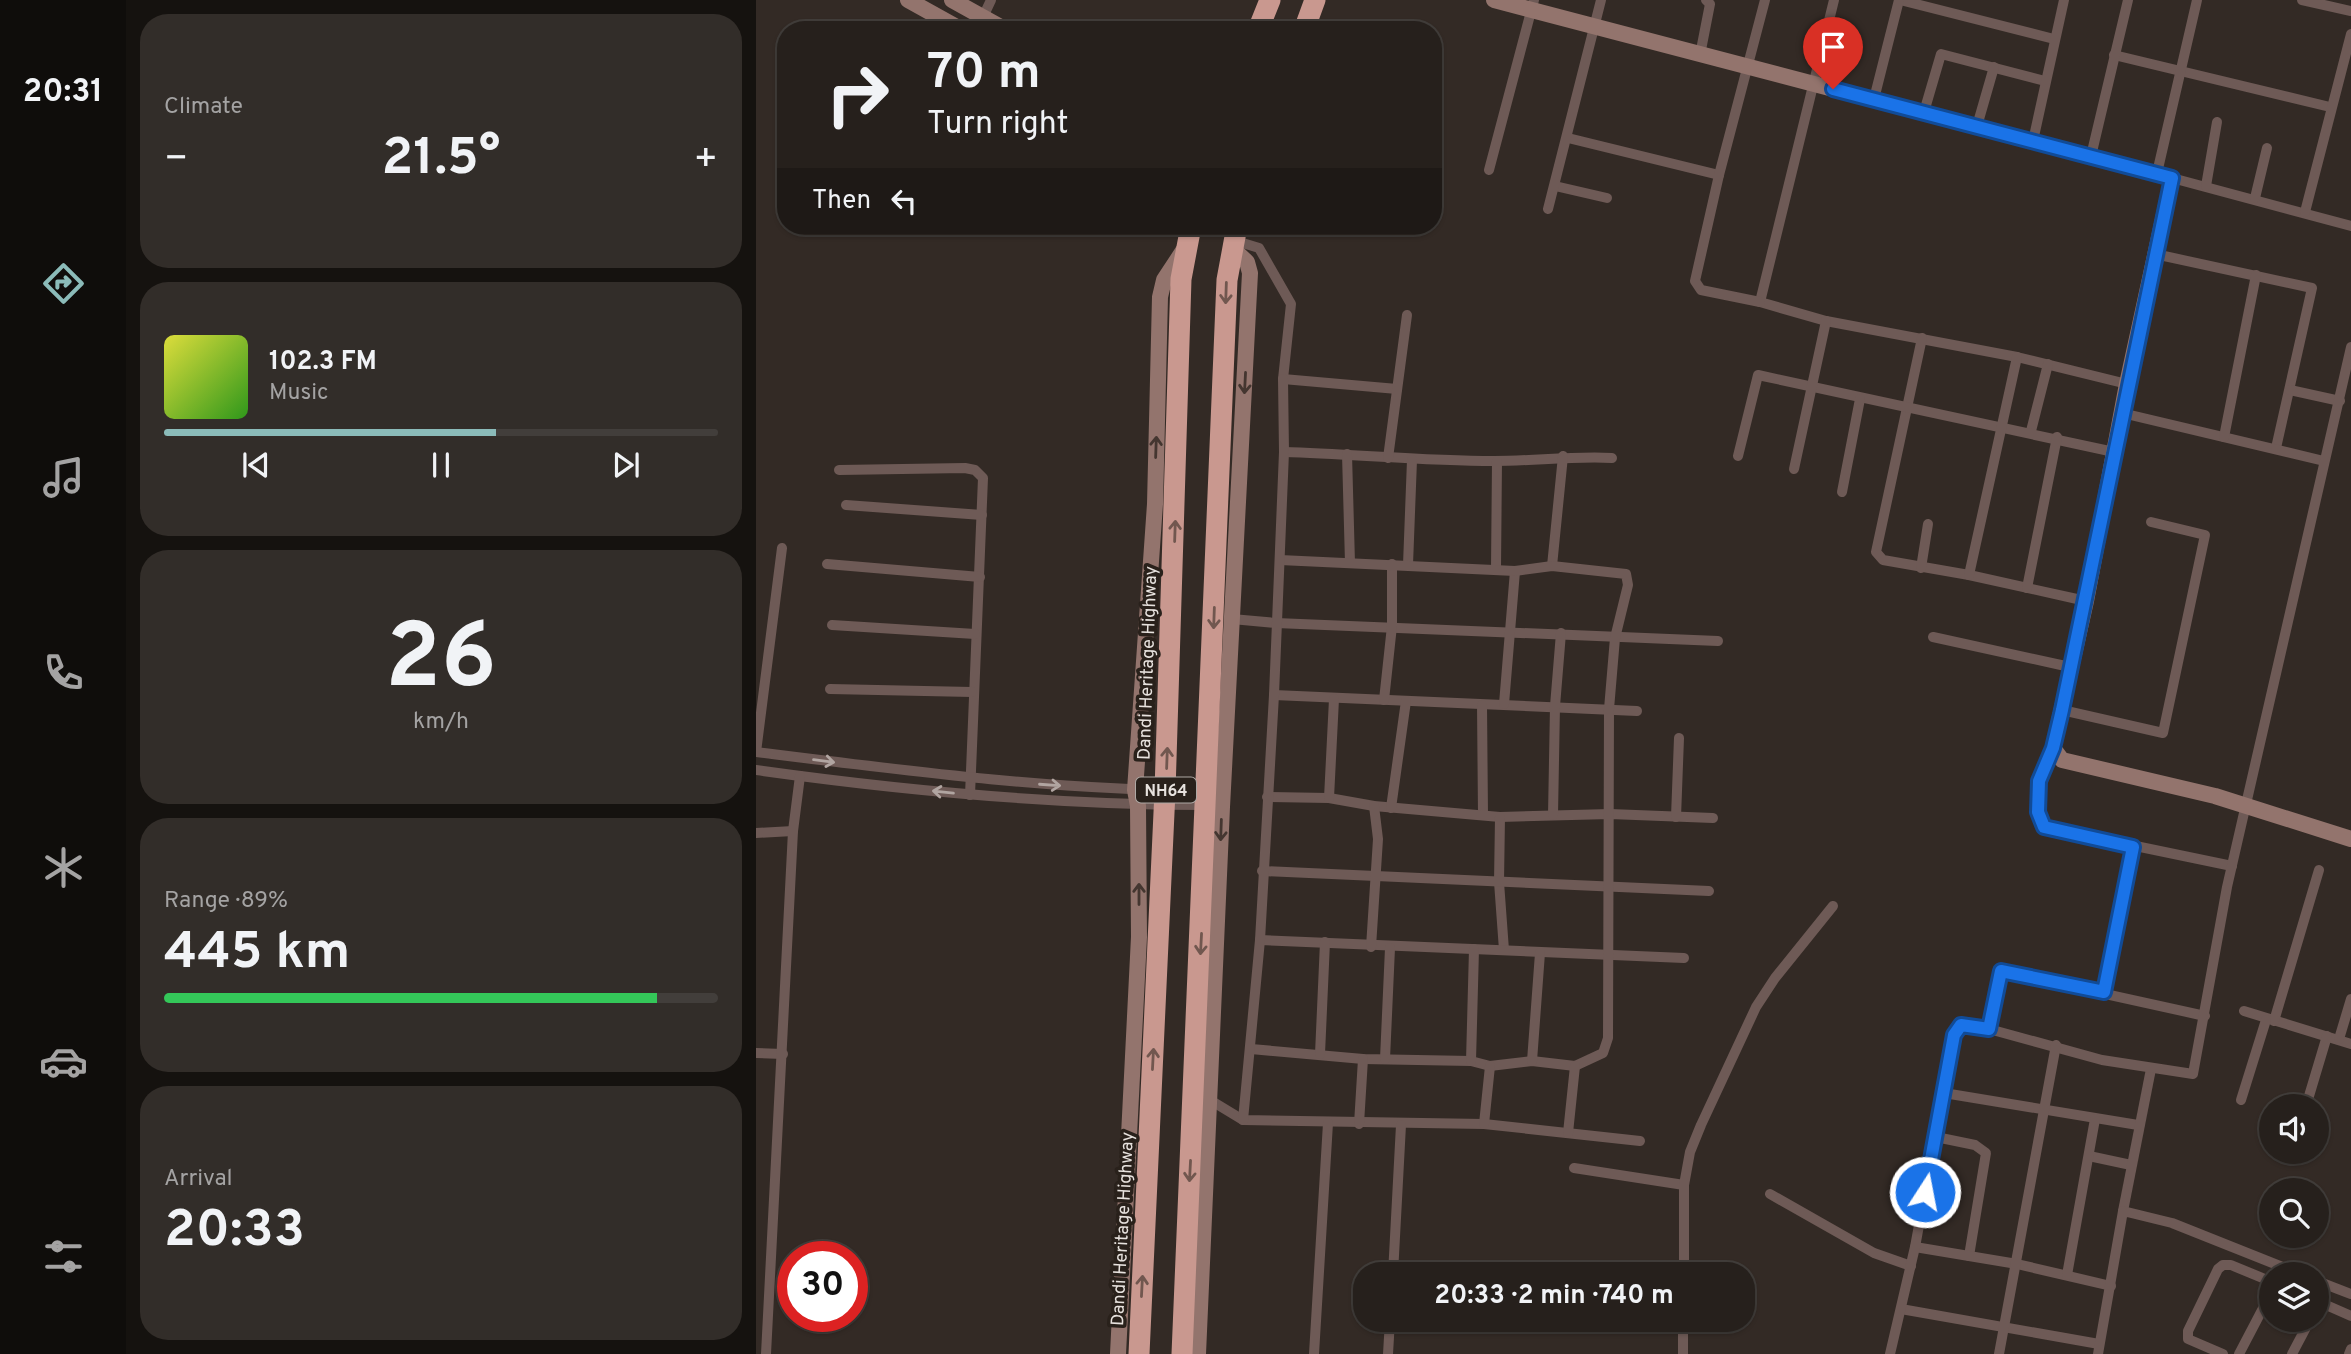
<!DOCTYPE html>
<meta charset="utf-8">
<style>
body{margin:0;font-family:Overpass,sans-serif;background:#322d29;color:#f1f3f6;height:100vh;display:flex;flex-direction:column;font-size:26px;white-space:nowrap}
*{box-sizing:border-box;margin:0}
p{font-size:23px;color:#a4a3a3}
.icon{flex:none;width:38px;height:38px;fill:none;stroke:currentColor;stroke-width:2;stroke-linecap:round;stroke-linejoin:round}
.map{position:relative;flex:1;overflow:hidden}
.details{display:flex;flex-direction:column;gap:14px;padding:14px;background:#15120f;width:630px}
.details>*{flex:none}
.hud{position:absolute;left:21px;top:21px;width:665px;height:214px;border-radius:28px;box-shadow:0 2px 5px #0004,0 0 0 2px #423e3b;background:#26201c;color:#f1f3f6;overflow:hidden}
.fabs{position:absolute;left:1503px;top:1094px;display:grid;gap:14px}
.fabs a{display:grid;place-items:center;width:70px;height:70px;border-radius:50%;background:#26201c;box-shadow:0 2px 5px #0004,0 0 0 2px #423e3b;font-size:35px}
.speed{position:absolute;left:21px;top:1241px;display:flex;gap:14px;font-size:35px;font-weight:700;text-align:center}
.speed>*{display:grid;place-content:center;width:91px;height:91px;border-radius:50%;background:#26201c;box-shadow:0 2px 5px #0004,0 0 0 2px #423e3b;line-height:1}
.speed .limit{border:10px solid #d22;background:#fff;color:#111}
.pin{position:absolute;display:grid;place-items:center;width:60px;height:60px;color:#fff;margin:-72px -30px;border-radius:50% 50% 50% 0;rotate:-45deg;box-shadow:0 0 7px #0007}
.pin .icon{rotate:45deg}
.me{position:absolute;width:77px;margin:-38px;rotate:11deg;stroke-linejoin:round;filter:drop-shadow(0 0 5px #0008)}
.turn{display:flex;align-items:center;gap:24px;height:147px;padding:0 35px;font-size:32px}
.turn .icon{width:91px;height:91px;stroke-width:2.5}
.turn b{display:block;font-size:49px;line-height:60px}
.then{display:flex;align-items:center;height:66px;padding:0 35px;background:#0003;gap:14px;font-size:26px}
.big{font-size:52px;font-weight:700;line-height:1.1}
.details .card{flex:1;display:flex;flex-direction:column;justify-content:center;gap:10px;min-width:0;padding:0 24px;border-radius:28px;background:#322d29}
.details .dial{align-items:center;gap:0}
.dial b{font-size:91px;line-height:1}
.song{display:flex;align-items:center;gap:21px}
.cover{width:84px;height:84px;border-radius:10px;background:linear-gradient(135deg,hsl(60 70% 55%),hsl(110 70% 35%))}
.played{height:7px;border-radius:4px;background:linear-gradient(90deg,#8bbbb9 60%,#423e3b 60%)}
.keys{display:flex;justify-content:space-around;direction:ltr}
.heat{display:flex;justify-content:space-between;align-items:center;font-size:38px;direction:ltr}
.charge{height:10px;border-radius:5px;background:linear-gradient(90deg,#34c759 89%,#423e3b 0)}
.trip{position:absolute;left:597px;top:1262px;width:402px;height:70px;border-radius:28px;background:#26201c;box-shadow:0 2px 5px #0004,0 0 0 2px #423e3b;font-weight:700;line-height:70px;text-align:center}
main{display:flex;flex:1;min-height:0}
.tabs{display:flex;flex-direction:column;width:126px;justify-content:space-around;align-items:center;background:#0f0d0b;color:#a4a3a3}
.tabs .icon{width:49px;height:49px}
.tabs .active{color:#8bbbb9}
.tabs b{font-size:32px;color:#f1f3f6}
.map>svg:first-child{display:block}
</style>
<main>
<nav class="tabs">
<b>20:31</b>
<svg class="icon active" aria-label="directions" viewBox="0 0 24 24"><path d="M12 3l9 9-9 9-9-9zM9 14v-3h6M13 9l2 2-2 2"/></svg>
<svg class="icon" aria-label="music" viewBox="0 0 24 24"><path d="M9 18V5l10-2v13"/><circle cx="6" cy="18" r="3"/><circle cx="16" cy="16" r="3"/></svg>
<svg class="icon" aria-label="phone" viewBox="0 0 24 24"><path d="M5 4h4l2 5-3 2q2 4 5 5l2-3 5 2v4C11 20 4 13 5 4z"/></svg>
<svg class="icon" aria-label="climate" viewBox="0 0 24 24"><path d="M12 3v18M4 7l16 10M4 17L20 7"/></svg>
<svg class="icon" aria-label="car" viewBox="0 0 24 24"><path d="M5 17H2v-5l4-1 3-4h7l3 4 3 1v5h-3M9 17h6M6 11h13"/><circle cx="7" cy="17" r="2"/><circle cx="17" cy="17" r="2"/></svg>
<svg class="icon" aria-label="filters" viewBox="0 0 24 24"><path d="M4 7h16M4 17h16"/><circle cx="9" cy="7" r="2"/><circle cx="15" cy="17" r="2"/></svg>
</nav>
<section class="details">
<div class="card"><p>Climate</p>
<div class="heat"><a>−</a><b class="big">21.5°</b><a>+</a></div>
</div>
<div class="card">
<div class="song"><i class="cover"></i><div><b>102.3 FM</b><p>Music</p></div></div>
<div class="played"></div>
<div class="keys"><svg class="icon" aria-label="previous" viewBox="0 0 24 24"><path d="M18 5L8 12l10 7zM5 5v14"/></svg><svg class="icon" aria-label="pause" viewBox="0 0 24 24"><path d="M8 5v14M16 5v14"/></svg><svg class="icon" aria-label="next" viewBox="0 0 24 24"><path d="M6 5l10 7-10 7zM19 5v14"/></svg></div>
</div>
<div class="card dial"><b>26</b><p>km/h</p></div>
<div class="card"><p>Range · 89%</p><b class="big">445 km</b><div class="charge"></div></div>
<div class="card"><p>Arrival</p><b class="big">20:33</b></div>
</section>
<div class="map">
<svg width="1595" height="1354" viewBox="0 0 1595 1354">
<rect width="100%" height="100%" fill="#332a25"/>
<g fill="none" stroke-linecap="round" stroke-linejoin="round">
<g stroke="#6e5a56" stroke-width="10">
<polyline points="1078,0 1004,302 1070,321 1261,357 1371,384"/>
<polyline points="1144,0 1298,39"/>
<polyline points="1546,0 1595,11"/>
<polyline points="227,17 235,0"/>
<polyline points="944,55 954,4 950,0"/>
<polyline points="1358,55 1574,107"/>
<polyline points="1118,99 1143,0"/>
<polyline points="1168,112 1185,54 1289,81"/>
<polyline points="1221,126 1238,67"/>
<polyline points="812,138 963,175"/>
<polyline points="1277,141 1308,0"/>
<polyline points="1335,156 1372,0"/>
<polyline points="733,170 778,0"/>
<polyline points="1401,173 1441,0"/>
<polyline points="1416,178 1595,226"/>
<polyline points="799,186 851,198"/>
<polyline points="1450,186 1461,122"/>
<polyline points="1499,198 1511,148"/>
<polyline points="792,209 845,0"/>
<polyline points="1549,212 1595,34"/>
<polyline points="477,240 503,248 535,304 527,379 641,389"/>
<polyline points="1399,254 1556,288 1520,448"/>
<polyline points="1004,302 945,290 939,281 963,175 1009,0"/>
<polyline points="1166,338 1120,552 1127,560 1213,575 1330,601"/>
<polyline points="1534,390 1584,401"/>
<polyline points="1366,413 1568,461"/>
<polyline points="1275,431 1292,364"/>
<polyline points="1468,437 1500,275"/>
<path d="M528,452C598,454 668,461 738,461C778,461 816,456 856,458"/>
<polyline points="591,454 594,563"/>
<polyline points="982,456 1002,375 1358,452"/>
<polyline points="632,458 651,315"/>
<polyline points="1038,469 1070,321"/>
<polyline points="83,470 209,468 219,470 227,478 214,795"/>
<polyline points="1086,492 1104,399"/>
<polyline points="90,505 226,515"/>
<path d="M26,548L0,752C152,771 297,790 451,791"/>
<polyline points="71,564 224,577"/>
<polyline points="652,565 656,460"/>
<polyline points="796,566 807,456"/>
<polyline points="740,568 741,461"/>
<polyline points="1165,568 1172,524"/>
<polyline points="1213,575 1261,357"/>
<polyline points="1271,588 1301,437"/>
<polyline points="476,619 520,623 962,641"/>
<polyline points="76,625 219,634"/>
<polyline points="1177,637 1314,667"/>
<polyline points="74,689 216,692"/>
<polyline points="518,695 881,711"/>
<polyline points="628,700 636,626 636,564"/>
<polyline points="748,704 759,571"/>
<polyline points="726,705 727,814"/>
<polyline points="1306,710 1407,733 1449,535 1395,522"/>
<path d="M1297,748C1285,776 1275,797 1288,827L1476,866"/>
<path d="M0,770C150,791 300,805 451,805"/>
<polyline points="511,797 573,798 618,806 744,817 854,814 957,818"/>
<polyline points="573,798 578,699"/>
<polyline points="635,808 650,701"/>
<polyline points="797,815 799,706 805,633"/>
<polyline points="744,817 743,882 748,950"/>
<polyline points="920,817 923,738"/>
<polyline points="0,833 37,831"/>
<polyline points="506,871 953,891"/>
<polyline points="504,940 928,958"/>
<polyline points="615,947 622,839 618,806"/>
<polyline points="1348,992 1377,847"/>
<polyline points="1488,1011 1595,1044"/>
<polyline points="1518,1021 1563,870"/>
<polyline points="1233,1029 1245,971 1449,1016"/>
<polyline points="1583,1039 1595,999"/>
<polyline points="495,1049 607,1059 715,1061 734,1066 776,1061 819,1066 847,1053 852,1038 853,709 859,638 872,585 870,574 796,566 759,571 524,560"/>
<polyline points="0,1053 27,1054"/>
<polyline points="564,1054 569,942"/>
<polyline points="629,1059 634,948"/>
<polyline points="715,1061 718,949"/>
<polyline points="776,1061 784,953"/>
<polyline points="1188,1093 1382,1125"/>
<polyline points="454,1100 487,1120 728,1124 884,1141"/>
<polyline points="1485,1100 1510,1020"/>
<polyline points="1550,1106 1571,1036"/>
<polyline points="487,1120 504,940 518,695 528,452 527,379"/>
<polyline points="603,1124 607,1059"/>
<polyline points="728,1124 734,1066"/>
<polyline points="812,1133 819,1066"/>
<polyline points="1180,1137 1219,1145 1230,1153 1213,1256"/>
<polyline points="1333,1156 1375,1165"/>
<polyline points="818,1168 928,1185"/>
<polyline points="1014,1194 1118,1253 1155,1266"/>
<polyline points="1367,1211 1395,1069"/>
<polyline points="1159,1247 1261,1264 1355,1286"/>
<polyline points="637,1274 645,1125"/>
<polyline points="928,1274 928,1185 934,1152 945,1125 1000,1007 1019,978 1077,906"/>
<polyline points="1311,1275 1339,1119"/>
<polyline points="1561,1281 1595,1294"/>
<polyline points="1561,1301 1595,1316"/>
<polyline points="1145,1309 1343,1344"/>
<polyline points="10,1354 37,831 44,776"/>
<polyline points="558,1354 572,1123"/>
<polyline points="632,1354 634,1320"/>
<polyline points="927,1354 927,1320"/>
<polyline points="1134,1354 1159,1247 1198,1035 1205,1025 1233,1029 1346,1060 1437,1074 1471,887 1595,347"/>
<polyline points="1243,1354 1300,1045"/>
<polyline points="1342,1354 1367,1211 1416,1223 1544,1274"/>
<polyline points="1467,1354 1432,1339 1432,1331 1462,1269 1467,1265 1475,1265 1516,1282"/>
<polyline points="1483,1354 1516,1291"/>
<polyline points="1536,1354 1554,1320"/>
<polyline points="1593,1354 1595,1349"/>
</g>
<g stroke="#93746d" stroke-width="16">
<polyline points="152,0 206,30"/>
<polyline points="196,0 250,30"/>
<polyline points="738,0 1416,178 1371,384 1330,601 1297,748 1306,760 1459,796 1595,839"/>
<polyline points="362,1354 383,937 382,806 379,790 399,504 404,297 408,280 427,251"/>
<polyline points="442,1354 466,807 494,273 491,262 476,248"/>
</g>
<g stroke="#c9988f" stroke-width="21">
<polyline points="502,30 514,0"/>
<polyline points="548,30 559,0"/>
<polyline points="383,1354 409,791 425,279 435,226"/>
<polyline points="426,1354 471,280 481,226"/>
</g>
</g>
<defs><path id="oneway-shaft" d="M-6 0H5M1.5-3L5.5 0L1.5 3" fill="none" stroke-width="1.6" stroke-linecap="round" stroke-linejoin="round" transform="scale(1.75)"/></defs>
<g stroke="#71574f">
<use href="#oneway-shaft" transform="translate(470 293) rotate(92)"/>
<use href="#oneway-shaft" transform="translate(419 531) rotate(-88)"/>
<use href="#oneway-shaft" transform="translate(458 618) rotate(92)"/>
<use href="#oneway-shaft" transform="translate(411 758) rotate(-88)"/>
<use href="#oneway-shaft" transform="translate(445 944) rotate(93)"/>
<use href="#oneway-shaft" transform="translate(397 1059) rotate(-87)"/>
<use href="#oneway-shaft" transform="translate(434 1171) rotate(93)"/>
<use href="#oneway-shaft" transform="translate(386 1286) rotate(-87)"/>
</g>
<g stroke="#443630">
<use href="#oneway-shaft" transform="translate(489 383) rotate(93)"/>
<use href="#oneway-shaft" transform="translate(400 447) rotate(-88)"/>
<use href="#oneway-shaft" transform="translate(465 830) rotate(92)"/>
<use href="#oneway-shaft" transform="translate(383 894) rotate(-90)"/>
</g>
<g stroke="#b1a5a1">
<use href="#oneway-shaft" transform="translate(68 761) rotate(7)"/>
<use href="#oneway-shaft" transform="translate(294 785) rotate(4)"/>
<use href="#oneway-shaft" transform="translate(187 792) rotate(-174)"/>
</g>
<g fill="none" stroke-linecap="round" stroke-linejoin="round">
<g stroke="#114b97" stroke-width="18">
<polyline id="route" points="1077,89 1416,178 1306,710 1297,748 1283,781 1282,812 1288,827 1377,847 1348,992 1245,971 1233,1029 1205,1025 1198,1035 1169,1192"/>
</g>
<use href="#route" stroke="#1a73e8" stroke-width="12"/>
</g>
<g text-anchor="middle" stroke-width="7" stroke-linejoin="round" paint-order="stroke">
<rect fill="#29211b" stroke="#aea8a4" stroke-width="2" x="380" y="777.5" width="60" height="25" rx="5"/>
<g font-size="16" font-weight="bold" fill="#e7e2de">
<text x="410" y="796">NH64</text>
</g>
<g font-size="18" fill="#e7e2de" stroke="#29211b">
<text transform="translate(391 663) rotate(-88)" y="6">Dandi Heritage Highway</text>
<text transform="translate(366 1229) rotate(-87)" y="6">Dandi Heritage Highway</text>
</g>
</g>
</svg>
<div class="fabs">
<a><svg class="icon" aria-label="sound" viewBox="0 0 24 24"><path d="M4 9h4l5-4v14l-5-4H4zM17 9q2 3 0 6"/></svg></a>
<a><svg class="icon" aria-label="search" viewBox="0 0 24 24"><circle cx="10" cy="10" r="6"/><path d="M15 15l6 6"/></svg></a>
<a><svg class="icon" aria-label="layers" viewBox="0 0 24 24"><path d="M12 4l9 5-9 5-9-5zM3 14l9 5 9-5"/></svg></a>
</div>
<div class="speed"><div class="limit">30</div></div>
<div class="pin" style="left:1077px;top:89px;background:#d93025"><svg class="icon" aria-label="arrive" viewBox="0 0 24 24"><path d="M6 21V4h12l-3 4 3 4H6"/></svg></div>
<svg class="me" style="left:1169px;top:1192px" viewBox="-20 -20 40 40"><circle r="17" fill="#1a73e8" stroke="#fff" stroke-width="3"/><path d="M0-11L8 9 0 5-8 9z" fill="#fff"/></svg>
<div class="trip">20:33 · 2 min · 740 m</div>
<div class="hud">
<div class="turn"><svg class="icon" aria-label="right" viewBox="0 0 24 24"><path d="M7 20v-9h11M14 6l5 5-5 5"/></svg><div><b>70 m</b>Turn right</div></div>
<div class="then">Then<svg class="icon" aria-label="left" viewBox="0 0 24 24"><path d="M17 20v-9H6M10 6l-5 5 5 5"/></svg></div>
</div>
</div>
</main>
